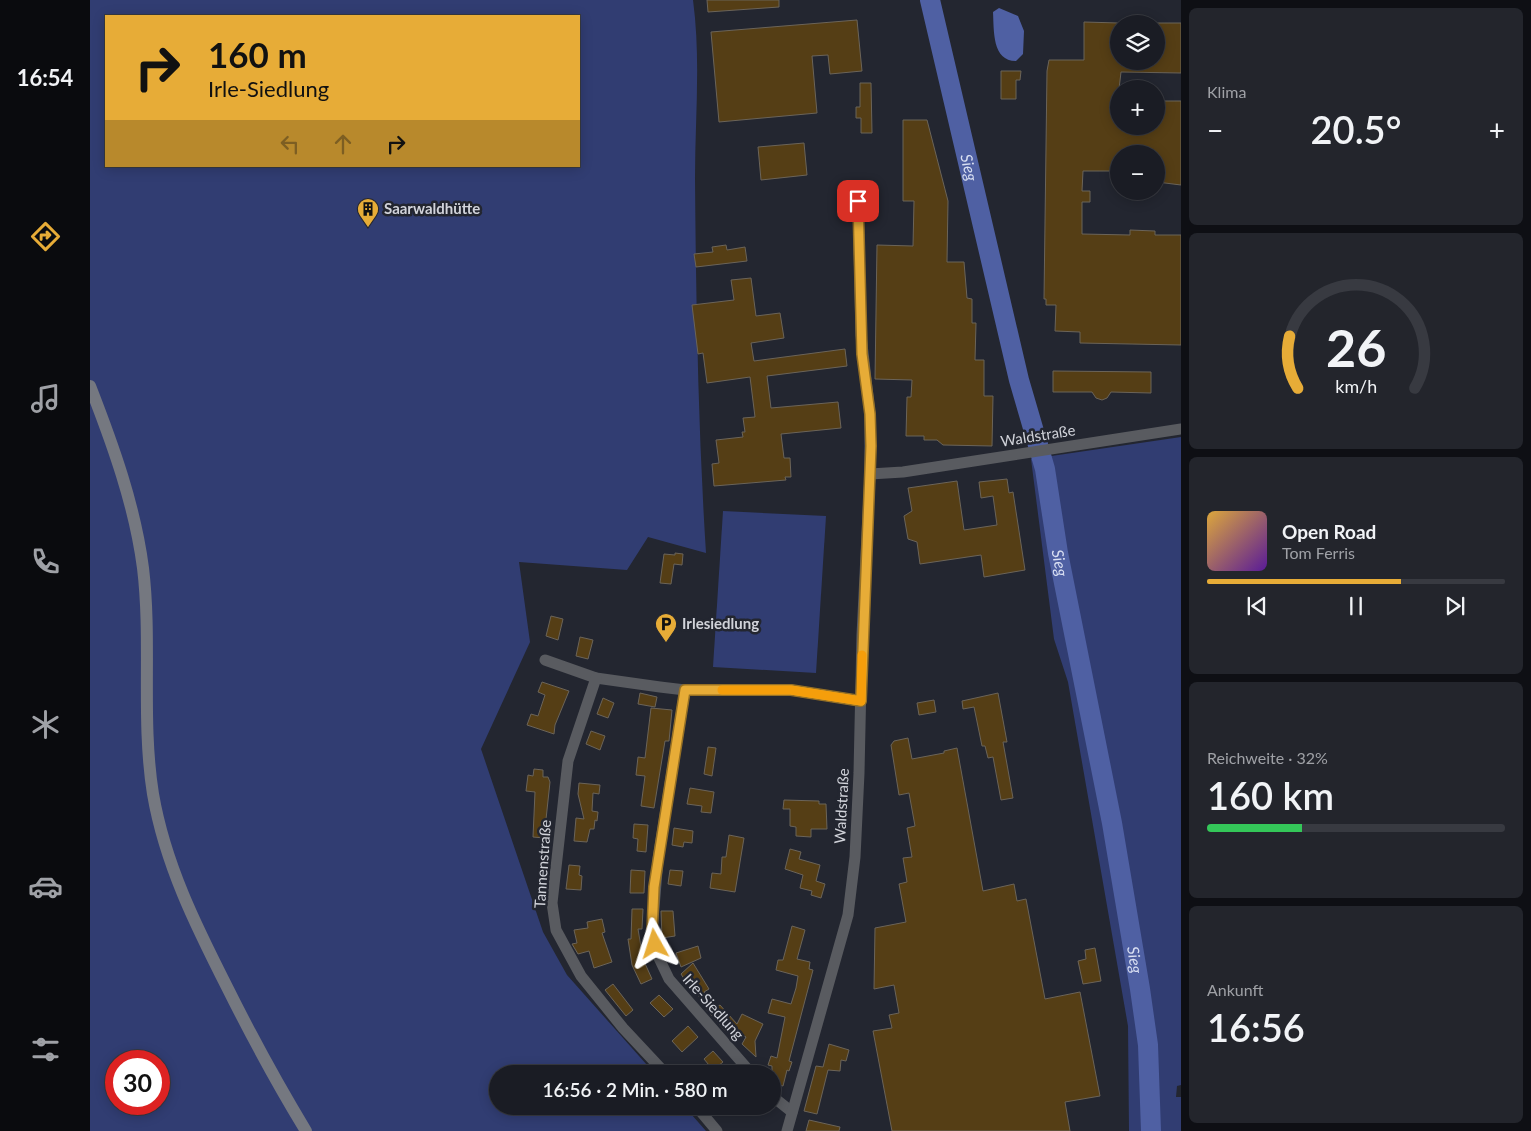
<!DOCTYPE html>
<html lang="de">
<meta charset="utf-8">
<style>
body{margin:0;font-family:Lato,sans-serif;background:#23252c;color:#f1f3f6;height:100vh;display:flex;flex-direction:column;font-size:19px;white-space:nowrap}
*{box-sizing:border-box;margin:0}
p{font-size:16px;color:#9fa1a6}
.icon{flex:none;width:28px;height:28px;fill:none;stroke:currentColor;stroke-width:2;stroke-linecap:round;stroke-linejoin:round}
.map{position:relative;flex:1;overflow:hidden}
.panel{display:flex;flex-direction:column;gap:8px;padding:8px;background:#0e0f14;width:350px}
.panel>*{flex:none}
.hud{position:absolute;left:15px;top:15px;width:475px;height:152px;border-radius:0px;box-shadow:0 2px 12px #0003,0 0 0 1px #383a41;background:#e7ac37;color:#111;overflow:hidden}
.controls{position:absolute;left:1020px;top:15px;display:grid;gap:10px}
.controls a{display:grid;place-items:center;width:55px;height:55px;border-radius:50%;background:#1a1c24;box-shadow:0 2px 12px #0003,0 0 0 1px #383a41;font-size:25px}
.speed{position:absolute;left:15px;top:1050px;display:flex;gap:10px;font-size:25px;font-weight:700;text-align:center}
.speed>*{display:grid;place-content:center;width:65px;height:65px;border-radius:50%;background:#1a1c24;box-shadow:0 2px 12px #0003,0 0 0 1px #383a41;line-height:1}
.speed .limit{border:8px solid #d22;background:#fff;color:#111}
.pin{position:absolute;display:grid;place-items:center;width:42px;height:42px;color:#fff;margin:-21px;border-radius:10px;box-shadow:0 2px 8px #0006}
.me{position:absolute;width:55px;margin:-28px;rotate:354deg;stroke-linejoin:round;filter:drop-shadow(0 0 4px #0008)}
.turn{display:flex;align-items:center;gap:18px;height:105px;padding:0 20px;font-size:22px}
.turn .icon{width:65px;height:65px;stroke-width:2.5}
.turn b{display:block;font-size:35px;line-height:42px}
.lanes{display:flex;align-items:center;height:48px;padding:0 20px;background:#0003;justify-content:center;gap:25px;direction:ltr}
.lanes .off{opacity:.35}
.big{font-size:38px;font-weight:600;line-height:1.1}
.panel .card{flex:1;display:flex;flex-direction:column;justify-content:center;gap:8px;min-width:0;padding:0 18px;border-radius:8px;background:#23252c}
.panel .dial{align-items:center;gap:0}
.dial svg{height:130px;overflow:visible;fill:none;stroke:#383a41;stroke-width:7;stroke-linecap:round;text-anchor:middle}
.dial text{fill:#f1f3f6;stroke:none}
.song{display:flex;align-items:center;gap:15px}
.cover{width:60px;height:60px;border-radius:8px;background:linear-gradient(135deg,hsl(40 70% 55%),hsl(270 70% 35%))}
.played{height:5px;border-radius:2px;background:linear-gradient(90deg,#e7ac37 65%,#383a41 65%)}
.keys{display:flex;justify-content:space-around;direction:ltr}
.heat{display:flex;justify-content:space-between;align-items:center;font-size:28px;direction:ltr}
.charge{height:8px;border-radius:4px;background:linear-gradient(90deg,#34c759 32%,#383a41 0)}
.trip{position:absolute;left:399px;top:1065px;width:292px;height:50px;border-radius:25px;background:#1a1c24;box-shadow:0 2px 12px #0003,0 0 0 1px #383a41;font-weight:600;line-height:50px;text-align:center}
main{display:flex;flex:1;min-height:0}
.menu{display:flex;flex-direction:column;width:90px;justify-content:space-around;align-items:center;background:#0a0b0e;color:#9fa1a6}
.menu .icon{width:35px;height:35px}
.menu .current{color:#e7ac37}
.menu b{font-size:22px;color:#f1f3f6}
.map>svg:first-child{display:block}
</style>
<main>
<nav class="menu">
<b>16:54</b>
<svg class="icon current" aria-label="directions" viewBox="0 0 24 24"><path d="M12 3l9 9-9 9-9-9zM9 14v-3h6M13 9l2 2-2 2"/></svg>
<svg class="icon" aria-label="music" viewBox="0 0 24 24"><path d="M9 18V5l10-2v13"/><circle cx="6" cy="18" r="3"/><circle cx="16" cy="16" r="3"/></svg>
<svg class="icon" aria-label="phone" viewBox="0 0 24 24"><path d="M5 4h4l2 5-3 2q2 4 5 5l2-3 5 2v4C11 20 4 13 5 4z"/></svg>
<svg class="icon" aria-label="climate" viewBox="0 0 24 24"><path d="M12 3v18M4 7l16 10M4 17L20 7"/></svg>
<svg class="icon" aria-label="car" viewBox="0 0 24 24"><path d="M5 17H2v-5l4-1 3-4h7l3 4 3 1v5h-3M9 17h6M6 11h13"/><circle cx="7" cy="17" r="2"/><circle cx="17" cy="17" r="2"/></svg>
<svg class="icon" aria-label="filters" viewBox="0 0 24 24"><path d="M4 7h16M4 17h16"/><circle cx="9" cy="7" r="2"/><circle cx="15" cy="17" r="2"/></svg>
</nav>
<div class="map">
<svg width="1091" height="1131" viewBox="0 0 1091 1131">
<rect width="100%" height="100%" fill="#232630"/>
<g fill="#313d72" fill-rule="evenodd">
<path d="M0,0H603C611,59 605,119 605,178C606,302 608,428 616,553L558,537L537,570L429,562L440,642L391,749L453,932L477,975L565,1074H408V1106H594L616,1131H0ZM16,16H489V166H16ZM26,1061H69V1104H26Z"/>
<polygon points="1091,437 1091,1085 1087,1086 1086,1097 1091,1097 1091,1131 1039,1131 1038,1026 978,682 964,639 941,459"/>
<polygon points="633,511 736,516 726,673 623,667"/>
</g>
<path fill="#4f60a3" d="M909,8L928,16L934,31L933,54L926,61C902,61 904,31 903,12Z"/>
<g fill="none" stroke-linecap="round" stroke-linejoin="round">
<path stroke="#4f60a3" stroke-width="20" id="s1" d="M840,0L929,380L955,469L968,553L1022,823L1050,989L1058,1045L1061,1131"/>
</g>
<g fill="#553e15" stroke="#6b6459">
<polygon points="617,0 689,0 689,7 618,12"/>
<polygon points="767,20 772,71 740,74 738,55 722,56 727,113 629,122 621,32"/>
<polygon points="994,22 1029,23 1029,61 1066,61 1066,23 1091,23 1091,73 1031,72 1029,89 1029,126 1066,126 1066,101 1091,101 1091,185 1067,182 1066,154 1029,154 1029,171 993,171 992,191 1000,191 1000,202 992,202 992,234 1040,235 1040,230 1065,231 1065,235 1091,235 1091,345 990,343 990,332 965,331 966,305 956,305 956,299 954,299 957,71 959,60 994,60"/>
<polygon points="911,71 931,71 930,80 926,80 926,99 911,99"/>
<polygon points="770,83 781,83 782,133 771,133 771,118 766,118 766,107 770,107"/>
<polygon points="813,120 837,120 858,201 857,262 874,262 877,298 882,299 882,323 886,323 885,360 894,360 894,396 903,396 902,446 853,445 847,440 834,440 834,436 816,436 817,397 821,397 822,380 785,379 787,245 823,246 824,201 813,201"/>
<polygon points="714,143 717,175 671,180 668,147"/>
<polygon points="636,245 637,250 655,247 657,261 606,267 604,254 623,252 622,247"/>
<polygon points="661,278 666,316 690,313 694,338 661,343 664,361 755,349 757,366 677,376 681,408 748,402 751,428 691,434 694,458 700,458 701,477 695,477 696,480 624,486 622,464 629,463 626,440 653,437 652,432 655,432 653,418 665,417 660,377 617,383 613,353 608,354 602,305 644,300 641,280"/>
<polygon points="963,371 1061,372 1061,393 1021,392 1017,398 1012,400 1006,398 1002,392 963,392"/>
<polygon points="917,479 919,493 923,492 935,570 894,577 891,555 830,564 827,542 818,539 814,516 822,511 818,488 867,481 874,530 907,525 903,496 891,498 889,482"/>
<polygon points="585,553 593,554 592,565 584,564 581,584 570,583 574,554 585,555"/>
<polygon points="461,616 473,619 468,640 456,636"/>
<polygon points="490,637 503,640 498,659 486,656"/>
<polygon points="452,682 479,691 465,725 464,734 437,725 441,714 448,716 455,695 448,692"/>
<polygon points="550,693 567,697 565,707 548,704"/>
<polygon points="908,693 917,742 913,742 923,798 911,800 903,757 898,758 895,746 892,746 884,707 873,709 872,701"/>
<polygon points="513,698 524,703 518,718 507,714"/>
<polygon points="844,700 846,712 829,715 827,703"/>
<polygon points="561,708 582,710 579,741 575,741 564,808 551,806 555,776 546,775 548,757 555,758"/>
<polygon points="501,731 515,736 510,750 496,744"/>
<polygon points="818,738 822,759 854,753 854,751 867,748 893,891 924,884 927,901 936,899 955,999 990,992 1010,1096 975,1102 980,1131 802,1131 783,1031 802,1028 799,1015 809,1013 804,985 784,989 785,928 816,922 809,884 817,882 813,858 822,857 817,828 825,826 819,793 809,795 801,745 804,741"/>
<polygon points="618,747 626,748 622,776 614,774"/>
<polygon points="444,769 453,770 453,777 458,777 460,782 454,838 443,837 445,792 436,791 438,775 443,776"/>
<polygon points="489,783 510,785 509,794 503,793 502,811 508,812 507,821 505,820 504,829 500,829 497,842 484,841 486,818 494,819 488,794"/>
<polygon points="600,788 624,792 621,813 611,812 612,806 597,804"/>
<polygon points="694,800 729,801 729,804 736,804 737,829 721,829 721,837 706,836 706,827 700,826 700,809 693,809"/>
<polygon points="544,824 558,825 556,852 547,851 548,839 543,838"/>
<polygon points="584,828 603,831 602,843 594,842 593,847 582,845"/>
<polygon points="639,835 654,838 645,892 620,888 622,873 631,874 632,857 636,857"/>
<polygon points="700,849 711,852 709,859 730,865 726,881 735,884 731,898 721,895 722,891 710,888 713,875 695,869"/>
<polygon points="479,865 490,866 489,875 492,876 491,890 476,889"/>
<polygon points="541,870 555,871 554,893 540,893"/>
<polygon points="580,870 593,871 591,886 578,884"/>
<polygon points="542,909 553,909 552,929 548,929 553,959 562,979 551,984 542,965 538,939 541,939"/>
<polygon points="571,911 583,911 585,936 572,938"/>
<polygon points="512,919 515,932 512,933 522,962 504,968 499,951 488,954 482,944 487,943 484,930 498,928 497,922"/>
<polygon points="702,926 715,930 707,959 720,962 719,969 723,970 699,1061 702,1062 699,1071 697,1070 693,1086 682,1083 682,1066 678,1065 681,1056 687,1058 695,1017 678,1013 682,999 701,1004 706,988 708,976 686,970 688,960 693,960"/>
<polygon points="608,946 611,958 591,967 586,953"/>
<polygon points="1005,948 1011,981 993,984 988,961 996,959 995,950"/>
<polygon points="603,963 619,989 614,992 627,1007 630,1005 647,1024 652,1014 673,1024 665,1041 666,1057 652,1044 656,1037 641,1029 637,1033 616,1009 605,989 602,991 591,974"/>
<polygon points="523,984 543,1010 536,1016 515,990"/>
<polygon points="569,995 583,1009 574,1017 560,1003"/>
<polygon points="598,1026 608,1037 592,1052 582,1041"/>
<polygon points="739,1044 759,1050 756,1061 751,1060 750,1071 738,1070 727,1114 714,1111 726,1066 733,1067"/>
<polygon points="623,1051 633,1062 623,1070 614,1059"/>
<polygon points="719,1120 750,1127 749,1131 716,1131"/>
</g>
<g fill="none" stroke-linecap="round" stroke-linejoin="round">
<g stroke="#595b60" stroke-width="11">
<polyline points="768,201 771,335 780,414 780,474"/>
<polyline points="455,660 506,678 570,687 595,690 701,690 771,701"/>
<polyline points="506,678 478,761 462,903 466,930 491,976 533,1028 576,1074"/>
<polyline points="595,690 568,859 562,932 568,956 579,979 662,1074"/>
<polyline points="682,1096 702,1112"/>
<polyline points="606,1106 627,1131"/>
<polyline points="697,1131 758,915 765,857 769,773 772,635 780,474 813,472 1091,429"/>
</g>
<path stroke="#757880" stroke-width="12" d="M0,386C23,445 45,506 53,568C62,643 51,719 63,794C75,864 106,926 138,989C162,1037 188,1085 216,1131"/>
</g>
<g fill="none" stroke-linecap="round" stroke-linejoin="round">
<g stroke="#967024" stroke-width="12">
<polyline id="route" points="565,944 562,932 564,887 595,690 701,690 771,701 781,446 780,414 772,354 768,201"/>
</g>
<use href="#route" stroke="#e7ac37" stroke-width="9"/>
<polyline stroke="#f59e0b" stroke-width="9" points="632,690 701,690 771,701 772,655"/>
</g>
<defs>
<g id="building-pin" transform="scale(1.125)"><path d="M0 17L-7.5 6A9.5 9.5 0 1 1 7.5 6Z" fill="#e7ac37" stroke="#232630"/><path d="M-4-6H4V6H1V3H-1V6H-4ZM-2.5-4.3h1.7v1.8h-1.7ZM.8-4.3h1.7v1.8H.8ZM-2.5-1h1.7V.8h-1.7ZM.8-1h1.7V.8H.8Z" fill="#111"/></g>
<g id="parking-pin" transform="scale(1.125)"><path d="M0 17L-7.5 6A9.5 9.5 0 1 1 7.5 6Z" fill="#e7ac37" stroke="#232630"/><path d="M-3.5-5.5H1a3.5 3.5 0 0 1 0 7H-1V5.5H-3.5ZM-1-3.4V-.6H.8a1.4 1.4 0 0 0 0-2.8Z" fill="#111"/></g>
</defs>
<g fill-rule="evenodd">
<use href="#building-pin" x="278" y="209"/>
<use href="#parking-pin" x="576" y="624"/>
</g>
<g text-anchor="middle" stroke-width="5" stroke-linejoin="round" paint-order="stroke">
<g font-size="15" font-weight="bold" fill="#d1d3da" stroke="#232630" text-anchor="start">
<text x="294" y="214">Saarwaldhütte</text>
<text x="592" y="629">Irlesiedlung</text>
</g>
<g font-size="15" fill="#d1d3da" stroke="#232630">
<text transform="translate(948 436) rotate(-9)" y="5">Waldstraße</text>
<text transform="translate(752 806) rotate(-87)" y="5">Waldstraße</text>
<text transform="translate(453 864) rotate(-86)" y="5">Tannenstraße</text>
<text transform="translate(623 1007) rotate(48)" y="5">Irle-Siedlung</text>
</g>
<g font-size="16" font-style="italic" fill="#d9dff2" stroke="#232630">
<text dy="6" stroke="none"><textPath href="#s1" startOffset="172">Sieg</textPath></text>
<text dy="6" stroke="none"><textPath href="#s1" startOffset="578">Sieg</textPath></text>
<text dy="6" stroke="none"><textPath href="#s1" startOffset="982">Sieg</textPath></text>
</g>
</g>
</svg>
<div class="controls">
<a><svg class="icon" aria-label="layers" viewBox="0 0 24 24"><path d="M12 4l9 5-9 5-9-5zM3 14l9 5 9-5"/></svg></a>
<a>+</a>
<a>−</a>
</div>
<div class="speed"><div class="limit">30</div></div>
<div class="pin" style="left:768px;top:201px;background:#d93025"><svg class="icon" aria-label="arrive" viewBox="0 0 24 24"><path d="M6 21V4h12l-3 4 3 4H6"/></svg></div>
<svg class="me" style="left:565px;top:944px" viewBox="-20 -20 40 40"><path d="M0-17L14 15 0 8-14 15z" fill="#e7ac37" stroke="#fff" stroke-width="4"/></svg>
<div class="trip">16:56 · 2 Min. · 580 m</div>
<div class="hud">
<div class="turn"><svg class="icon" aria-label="right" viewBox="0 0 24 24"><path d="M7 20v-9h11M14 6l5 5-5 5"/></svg><div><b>160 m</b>Irle-Siedlung</div></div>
<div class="lanes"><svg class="icon off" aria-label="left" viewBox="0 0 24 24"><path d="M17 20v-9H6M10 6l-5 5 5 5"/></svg><svg class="icon off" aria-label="ahead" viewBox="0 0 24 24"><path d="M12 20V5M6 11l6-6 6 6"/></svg><svg class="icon" aria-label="right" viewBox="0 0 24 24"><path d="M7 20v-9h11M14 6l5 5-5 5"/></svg></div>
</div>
</div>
<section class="panel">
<div class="card"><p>Klima</p>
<div class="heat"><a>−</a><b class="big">20.5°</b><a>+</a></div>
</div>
<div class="card dial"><svg viewBox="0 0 100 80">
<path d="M14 69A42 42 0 1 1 86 69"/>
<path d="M14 69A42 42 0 0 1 9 37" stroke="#e7ac37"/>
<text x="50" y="56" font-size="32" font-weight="700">26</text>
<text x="50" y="72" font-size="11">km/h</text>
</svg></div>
<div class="card">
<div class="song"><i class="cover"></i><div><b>Open Road</b><p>Tom Ferris</p></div></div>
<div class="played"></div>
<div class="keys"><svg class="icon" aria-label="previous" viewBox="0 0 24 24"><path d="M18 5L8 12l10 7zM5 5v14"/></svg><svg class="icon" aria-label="pause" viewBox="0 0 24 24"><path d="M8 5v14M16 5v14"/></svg><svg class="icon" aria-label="next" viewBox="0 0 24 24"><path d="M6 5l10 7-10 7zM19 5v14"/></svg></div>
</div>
<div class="card"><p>Reichweite · 32%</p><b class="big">160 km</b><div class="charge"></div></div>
<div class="card"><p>Ankunft</p><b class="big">16:56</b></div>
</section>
</main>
